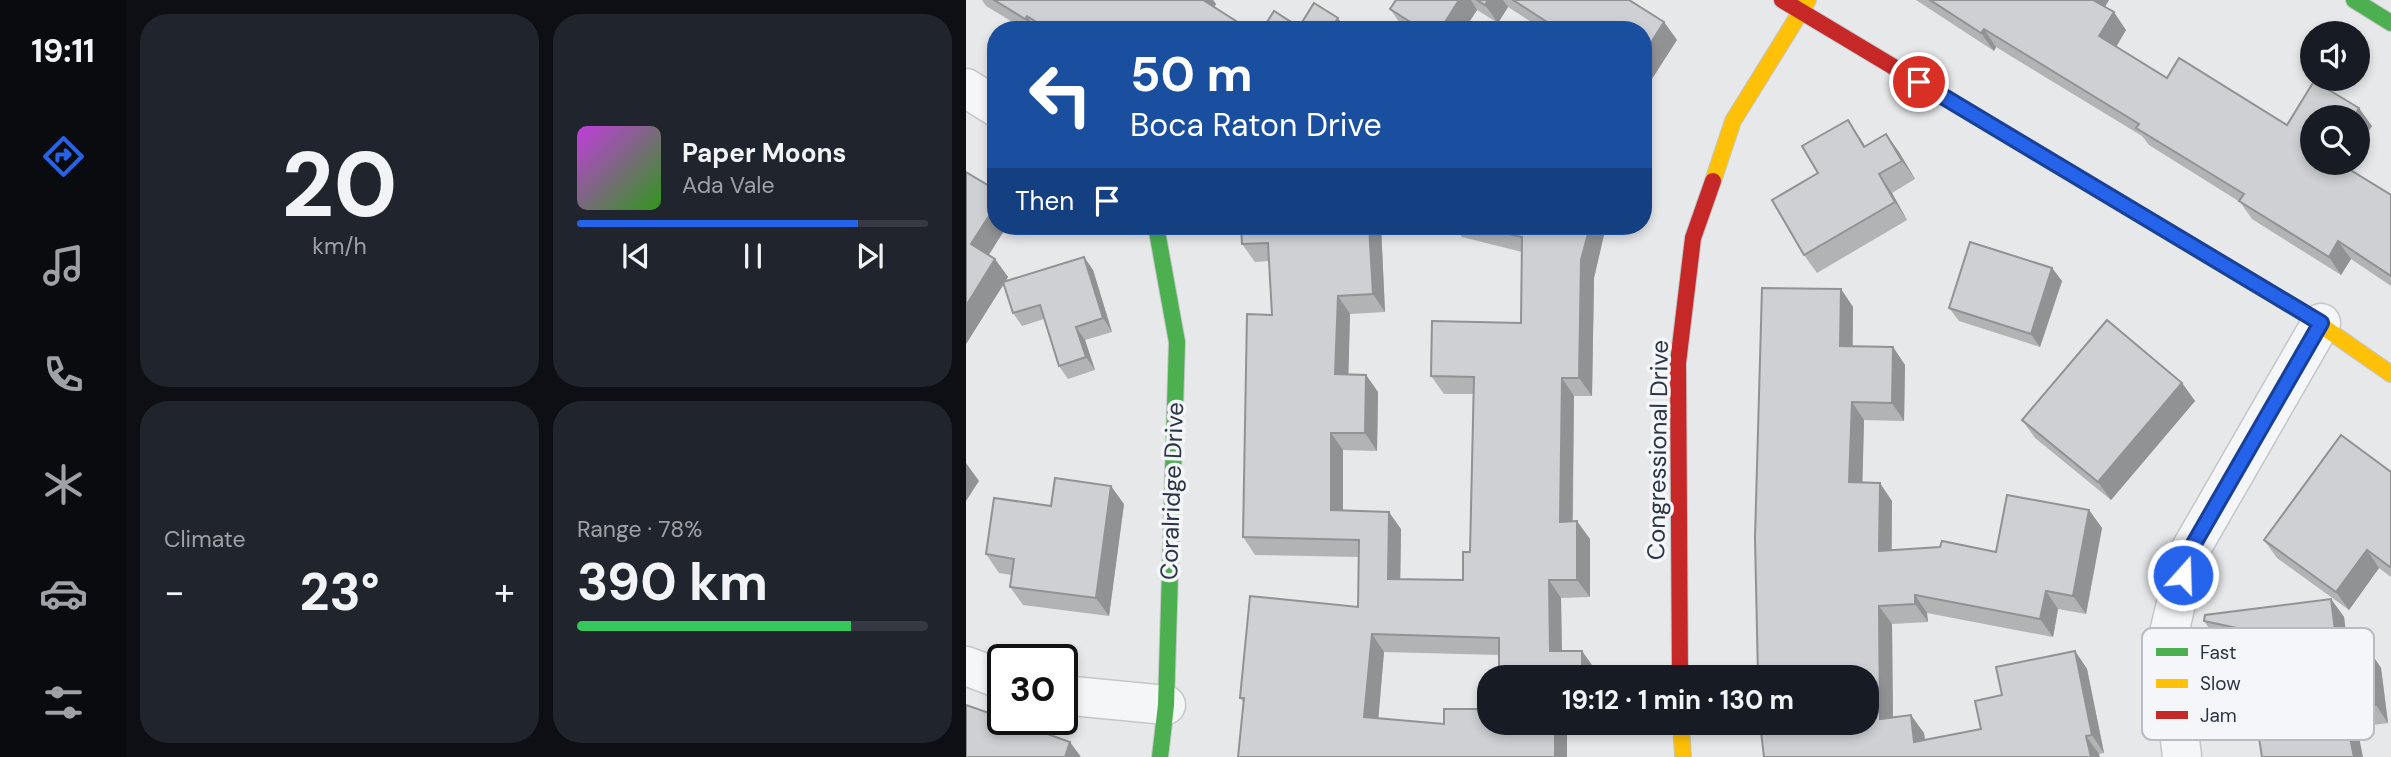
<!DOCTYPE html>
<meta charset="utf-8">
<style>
body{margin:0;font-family:"DM Sans",sans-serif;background:#20242c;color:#f1f3f6;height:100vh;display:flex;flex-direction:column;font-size:26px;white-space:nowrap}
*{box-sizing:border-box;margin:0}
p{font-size:23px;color:#9ea1a6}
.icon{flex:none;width:38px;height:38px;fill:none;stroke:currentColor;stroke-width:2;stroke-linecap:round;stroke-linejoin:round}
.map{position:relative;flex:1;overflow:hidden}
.details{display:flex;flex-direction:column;gap:14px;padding:14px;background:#0d0f14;width:840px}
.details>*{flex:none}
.hud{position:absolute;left:21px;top:21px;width:665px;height:214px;border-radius:28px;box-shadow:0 4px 10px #0003;background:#1a4fa0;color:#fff;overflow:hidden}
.fabs{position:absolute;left:1334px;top:21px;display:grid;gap:14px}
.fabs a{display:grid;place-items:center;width:70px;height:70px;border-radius:50%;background:#171b24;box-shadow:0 4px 10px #0003;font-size:35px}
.speed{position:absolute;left:21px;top:644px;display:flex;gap:14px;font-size:35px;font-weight:700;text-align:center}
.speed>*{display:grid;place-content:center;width:91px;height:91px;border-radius:50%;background:#171b24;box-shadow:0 4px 10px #0003;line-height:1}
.speed .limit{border:4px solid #111;border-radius:10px;background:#fff;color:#111}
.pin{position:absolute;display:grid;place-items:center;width:60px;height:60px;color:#fff;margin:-30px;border:4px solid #fff;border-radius:50%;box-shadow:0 2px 7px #0007}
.me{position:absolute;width:77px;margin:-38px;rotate:20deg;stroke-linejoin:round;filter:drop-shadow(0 0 5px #0008)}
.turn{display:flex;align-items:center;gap:24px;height:147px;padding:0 28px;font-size:32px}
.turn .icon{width:91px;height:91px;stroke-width:2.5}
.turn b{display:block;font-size:49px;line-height:60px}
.then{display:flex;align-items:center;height:66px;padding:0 28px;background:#0003;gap:14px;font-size:26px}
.big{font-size:52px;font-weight:700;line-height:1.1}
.details .tile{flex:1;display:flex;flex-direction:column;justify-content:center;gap:10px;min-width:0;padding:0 24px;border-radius:28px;background:#20242c}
.details .dial{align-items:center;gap:0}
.dial b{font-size:91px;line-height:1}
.song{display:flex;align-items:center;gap:21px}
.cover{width:84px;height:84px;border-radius:10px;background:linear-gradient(135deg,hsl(290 70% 55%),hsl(110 70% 35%))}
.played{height:7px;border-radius:4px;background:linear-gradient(90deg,#2563eb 80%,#363941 80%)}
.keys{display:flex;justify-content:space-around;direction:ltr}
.heat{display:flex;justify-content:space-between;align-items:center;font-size:38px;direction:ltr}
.charge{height:10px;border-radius:5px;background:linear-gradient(90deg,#34c759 78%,#363941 0)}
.details .tiles{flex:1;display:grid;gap:14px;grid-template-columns:repeat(2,1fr)}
.trip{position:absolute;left:511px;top:665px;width:402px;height:70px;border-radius:28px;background:#171b24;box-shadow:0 4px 10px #0003;font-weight:700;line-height:70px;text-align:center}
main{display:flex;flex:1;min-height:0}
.tabs{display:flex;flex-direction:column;width:126px;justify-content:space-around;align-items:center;background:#090b0e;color:#9ea1a6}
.tabs .icon{width:49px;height:49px}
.tabs .current{color:#2563eb}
.tabs b{font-size:32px;color:#f1f3f6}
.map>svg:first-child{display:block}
</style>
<main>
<nav class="tabs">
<b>19:11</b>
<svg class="icon current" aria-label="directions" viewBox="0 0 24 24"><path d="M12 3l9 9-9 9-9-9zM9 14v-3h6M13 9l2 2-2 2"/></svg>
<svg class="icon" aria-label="music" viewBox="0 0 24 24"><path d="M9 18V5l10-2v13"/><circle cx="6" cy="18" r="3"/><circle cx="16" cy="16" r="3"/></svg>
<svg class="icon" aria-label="phone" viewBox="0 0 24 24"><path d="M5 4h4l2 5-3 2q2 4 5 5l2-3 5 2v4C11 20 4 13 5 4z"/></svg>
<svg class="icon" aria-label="climate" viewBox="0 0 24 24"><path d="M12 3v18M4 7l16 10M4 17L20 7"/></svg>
<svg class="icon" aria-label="car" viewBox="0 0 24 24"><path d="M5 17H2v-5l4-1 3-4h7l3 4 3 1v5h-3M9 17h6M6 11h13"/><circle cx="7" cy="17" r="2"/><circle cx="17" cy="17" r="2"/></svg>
<svg class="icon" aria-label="filters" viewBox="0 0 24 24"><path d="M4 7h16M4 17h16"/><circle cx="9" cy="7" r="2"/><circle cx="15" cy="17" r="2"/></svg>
</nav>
<section class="details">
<div class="tiles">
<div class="tile dial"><b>20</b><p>km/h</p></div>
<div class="tile">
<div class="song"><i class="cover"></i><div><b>Paper Moons</b><p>Ada Vale</p></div></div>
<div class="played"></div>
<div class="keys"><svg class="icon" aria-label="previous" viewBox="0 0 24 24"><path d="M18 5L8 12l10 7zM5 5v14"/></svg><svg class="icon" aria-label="pause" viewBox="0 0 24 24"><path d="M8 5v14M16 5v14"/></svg><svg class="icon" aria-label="next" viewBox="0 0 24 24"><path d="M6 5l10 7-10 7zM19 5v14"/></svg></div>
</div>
<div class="tile"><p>Climate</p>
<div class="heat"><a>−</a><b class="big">23°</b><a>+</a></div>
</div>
<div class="tile"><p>Range · 78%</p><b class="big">390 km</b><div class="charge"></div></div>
</div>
</section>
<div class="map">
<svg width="1425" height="757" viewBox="0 0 1425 757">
<rect width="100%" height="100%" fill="#e6e8ea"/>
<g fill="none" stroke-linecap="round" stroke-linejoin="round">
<g stroke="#c4c6c8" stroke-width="41">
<g id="street">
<polyline points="0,88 30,107"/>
<polyline points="0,666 37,680"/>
<polyline points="96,695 200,705"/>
<polyline points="1216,757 1202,637 1222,554 1355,323"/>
</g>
</g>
<g stroke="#c4c6c8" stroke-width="18">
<g id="fast">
<polyline points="1388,0 1425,23"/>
<polyline points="190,226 211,342 200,705 194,757"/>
</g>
</g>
<g stroke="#c4c6c8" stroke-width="18">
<g id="slow">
<polyline points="747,181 767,121 842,0"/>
<polyline points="1333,310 1425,374"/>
<polyline points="715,723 717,757"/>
</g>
</g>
<g stroke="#c4c6c8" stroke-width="18">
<g id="jam">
<polyline points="816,0 1333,310"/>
<polyline points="714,677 712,363 727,238 747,181"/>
</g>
</g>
<use href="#street" stroke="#f5f6f7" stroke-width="38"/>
<use href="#fast" stroke="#4caf50" stroke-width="16"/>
<use href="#slow" stroke="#ffc107" stroke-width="16"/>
<use href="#jam" stroke="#c62828" stroke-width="16"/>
</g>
<g fill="#b1b3b5">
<polygon points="16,0 247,0 250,4 248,7 284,30 60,30 20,6"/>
<polygon points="430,0 663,0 698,22 711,40 677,30 578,30 542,7 532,23 511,10 498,30 441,30 437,27 424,9"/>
<polygon points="950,0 1143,0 1139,7 1160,30 1150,46 1201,78 1321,125 1406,126 1346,163 1383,163 1380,167 1425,195 1425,286 1385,259 1375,275 1286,219 1274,202 1183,145 1176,136 1030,47 1028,51"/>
<polygon points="920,134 933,152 949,179 926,193 941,220 851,273 838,255 852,173 894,138 899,146"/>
<polygon points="0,172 30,226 41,226 23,255 29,259 42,277 39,282 118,257 127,270 146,332 119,340 129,370 102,379 93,366 78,319 56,326 47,313 38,284 0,344"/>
<polygon points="275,226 415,226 419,312 384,314 382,374 400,375 412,392 411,451 377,450 377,510 435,529 434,579 497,580 504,552 507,394 478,394 465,376 555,323 556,252 496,237 488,226 640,226 628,278 626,396 608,396 607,521 624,539 624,597 595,598 596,651 616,651 628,668 628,677 533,677 533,655 418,652 412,718 478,724 523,723 628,723 628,726 601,726 601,757 272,757 278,703 274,698 392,607 393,557 289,555 277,537 306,315 303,261 289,262 276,244"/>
<polygon points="1086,268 1096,281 1074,347 993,321 983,308"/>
<polygon points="875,289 887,307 887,346 927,347 939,365 938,421 898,420 896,483 926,501 926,550 1030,552 1123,510 1136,528 1120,614 1092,609 1087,637 961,613 962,622 926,624 927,717 958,733 959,740 1015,729 1036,695 1109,651 1121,669 1138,753 1133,754 798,757"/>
<polygon points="1216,383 1229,401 1145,500 1069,438 1056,420"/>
<polygon points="1425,472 1425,577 1413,568 1383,610 1311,558 1298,540"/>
<polygon points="158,504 143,616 57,605 44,587 46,575 33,573 20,554 85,506"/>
<polygon points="1365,599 1378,617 1382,653 1403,650 1415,668 1422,723 1391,727 1279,645 1251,639 1238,621"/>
</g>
<g fill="#909294">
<polygon points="233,0 247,0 250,4 244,14"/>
<polygon points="493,0 505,0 511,10 498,30 474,30"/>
<polygon points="522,0 537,0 542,7 532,23 519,5"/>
<polygon points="1124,0 1143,0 1134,14"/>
<polygon points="1148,12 1160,30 1146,54 1133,36"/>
<polygon points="61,16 71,30 66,30 59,19"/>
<polygon points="372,18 380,30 364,30"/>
<polygon points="698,22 711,40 677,93 677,55"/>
<polygon points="1018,29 1030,47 1028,51 1015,33"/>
<polygon points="1393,108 1406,126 1391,150 1391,117 1388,117"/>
<polygon points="882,120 894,138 910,165 898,147"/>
<polygon points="920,134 933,152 949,179 936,161"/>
<polygon points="1368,163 1383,163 1376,174"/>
<polygon points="913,174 926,193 941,220 929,202"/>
<polygon points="30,205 30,226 41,226 18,262 5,244"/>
<polygon points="403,226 415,226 419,312 407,294"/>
<polygon points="624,226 640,226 628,278 626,396 613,378 615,260"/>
<polygon points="1372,241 1385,259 1375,275 1363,257"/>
<polygon points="118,257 127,270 146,332 137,318"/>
<polygon points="29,259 42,277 0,344 0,306"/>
<polygon points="1086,268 1096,281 1074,347 1065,334"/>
<polygon points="875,289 887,307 886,364 874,346"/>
<polygon points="372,296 384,314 382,392 369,374"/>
<polygon points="110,327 119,340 129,370 120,357"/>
<polygon points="927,347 939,365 938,421 926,403"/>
<polygon points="400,375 412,392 411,451 399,433"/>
<polygon points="596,378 608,396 606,539 594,522"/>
<polygon points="1216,383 1229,401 1145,500 1132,482"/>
<polygon points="886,402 898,420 896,500 883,482"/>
<polygon points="365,433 377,450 377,528 365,510"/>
<polygon points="0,463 13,481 0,501"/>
<polygon points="914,483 926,501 925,569 913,551"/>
<polygon points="145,486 158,504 143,616 130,598"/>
<polygon points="1123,510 1136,528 1120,614 1107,596"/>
<polygon points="423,512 435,529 434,597 422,579"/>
<polygon points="611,521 624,539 624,597 611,580"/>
<polygon points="1401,550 1413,568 1383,610 1370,592"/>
<polygon points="583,580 595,598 596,669 584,651"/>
<polygon points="1080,591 1092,609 1087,637 1074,619"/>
<polygon points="949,595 961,613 962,622 949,604"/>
<polygon points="1365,599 1378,617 1385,672 1372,654"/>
<polygon points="913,606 926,624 927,736 914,719"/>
<polygon points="406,634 418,652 411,735 398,717"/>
<polygon points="1403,650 1415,668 1422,723 1410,705"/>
<polygon points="616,651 628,668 628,677 616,677"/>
<polygon points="1109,651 1121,669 1138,753 1126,735"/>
<polygon points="1378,709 1391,727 1397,757 1388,757"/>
<polygon points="945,715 958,733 961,757 948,742"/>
<polygon points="589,723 599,723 601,726 601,757 589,757"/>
<polygon points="1120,736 1133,754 1134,757 1125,757"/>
<polygon points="104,742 115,757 99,757"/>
</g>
<g fill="#ced0d3" stroke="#909294" stroke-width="2">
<polygon points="28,0 237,0 284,30 83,30 61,16 59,19"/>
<polygon points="430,0 493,0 474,30 457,30 424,9"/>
<polygon points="511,0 522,0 519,5"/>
<polygon points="547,0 663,0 698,22 677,55 677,30 592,30 592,29"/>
<polygon points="964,0 1127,0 1148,12 1133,36 1201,78 1213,58 1321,125 1348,81 1393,108 1388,117 1346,117 1346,163 1373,163 1425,195 1425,276 1372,241 1363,257 1273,201 1278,194 1170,128 1173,124 1018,29 1015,33"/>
<polygon points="348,3 372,18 364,30 296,30 308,11 333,27"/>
<polygon points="882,120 898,147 920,134 936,161 913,174 929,202 838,255 806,200 852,173 836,146"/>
<polygon points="0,172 30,190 30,205 5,244 29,259 0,306"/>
<polygon points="275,226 403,226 407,294 372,296 369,374 400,375 399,433 365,433 365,510 423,512 422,579 497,580 497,552 504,552 508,377 465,376 466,321 555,323 556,237 508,226 624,226 615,260 613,378 596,378 594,522 611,521 611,580 583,580 584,651 616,651 616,677 533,677 533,638 406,634 398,717 478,724 478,709 523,709 523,723 589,723 589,757 272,757 278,698 274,698 284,596 392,607 393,540 277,537 281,314 306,315 302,243 276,244"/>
<polygon points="1004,242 1086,268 1065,334 983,308"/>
<polygon points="118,257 137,318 110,327 120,357 93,366 74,305 47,313 37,282"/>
<polygon points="796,288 875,289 874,346 927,347 926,403 886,402 883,482 914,483 913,551 974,547 976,541 1030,552 1041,495 1123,510 1107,596 1080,591 1074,619 949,595 949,604 913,606 914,719 945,715 948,742 1015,729 1009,701 1036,695 1030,667 1109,651 1126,735 1120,736 1125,757 798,757 794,723 901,723 901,677 792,677 789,538"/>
<polygon points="1141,320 1216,383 1132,482 1056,420"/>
<polygon points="1375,435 1425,472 1425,567 1424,567 1401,550 1370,592 1298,540"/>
<polygon points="89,478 145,486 130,598 44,587 48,559 20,554 28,498 85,506"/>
<polygon points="1365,599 1372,654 1403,650 1410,705 1378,709 1388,757 1296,757 1276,629 1238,621 1239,615"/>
<polygon points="0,705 37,718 37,719 40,719 104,742 99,757 0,757"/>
</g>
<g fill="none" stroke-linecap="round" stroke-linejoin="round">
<g stroke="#184099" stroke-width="18">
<polyline id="route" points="953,82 1355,323 1222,554 1217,575"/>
</g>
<use href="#route" stroke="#2563eb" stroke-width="12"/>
</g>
<g text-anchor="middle" stroke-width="7" stroke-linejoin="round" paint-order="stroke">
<g font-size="24" fill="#2b3445" stroke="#f4f6f9">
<text transform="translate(692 450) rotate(-89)" y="8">Congressional Drive</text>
<text transform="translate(206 491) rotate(-88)" y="8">Coralridge Drive</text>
</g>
</g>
<rect x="1176" y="628" width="232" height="112" rx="10" fill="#f4f6f9" stroke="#b8bcc3" stroke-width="2"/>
<rect x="1190" y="648" width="32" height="8" fill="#4caf50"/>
<rect x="1190" y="679" width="32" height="9" fill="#ffc107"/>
<rect x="1190" y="711" width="32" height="8" fill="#c62828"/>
<g font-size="19" fill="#2b3445">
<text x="1234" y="659">Fast</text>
<text x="1234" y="690">Slow</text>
<text x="1234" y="722">Jam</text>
</g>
</svg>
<div class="fabs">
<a><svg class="icon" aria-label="sound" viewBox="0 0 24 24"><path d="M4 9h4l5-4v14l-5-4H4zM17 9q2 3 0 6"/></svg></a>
<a><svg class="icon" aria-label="search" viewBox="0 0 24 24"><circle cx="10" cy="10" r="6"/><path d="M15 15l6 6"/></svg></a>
</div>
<div class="speed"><div class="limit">30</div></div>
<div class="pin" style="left:953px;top:82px;background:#d93025"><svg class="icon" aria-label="arrive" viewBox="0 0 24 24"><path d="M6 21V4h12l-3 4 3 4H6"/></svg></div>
<svg class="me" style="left:1217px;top:575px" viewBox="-20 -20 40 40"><circle r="17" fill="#2563eb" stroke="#fff" stroke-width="3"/><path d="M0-11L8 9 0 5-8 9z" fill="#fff"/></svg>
<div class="trip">19:12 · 1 min · 130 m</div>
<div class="hud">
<div class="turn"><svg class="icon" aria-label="left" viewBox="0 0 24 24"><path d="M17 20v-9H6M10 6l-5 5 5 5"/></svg><div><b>50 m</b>Boca Raton Drive</div></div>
<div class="then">Then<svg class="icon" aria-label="arrive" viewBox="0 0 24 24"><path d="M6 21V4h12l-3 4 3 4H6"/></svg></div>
</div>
</div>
</main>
